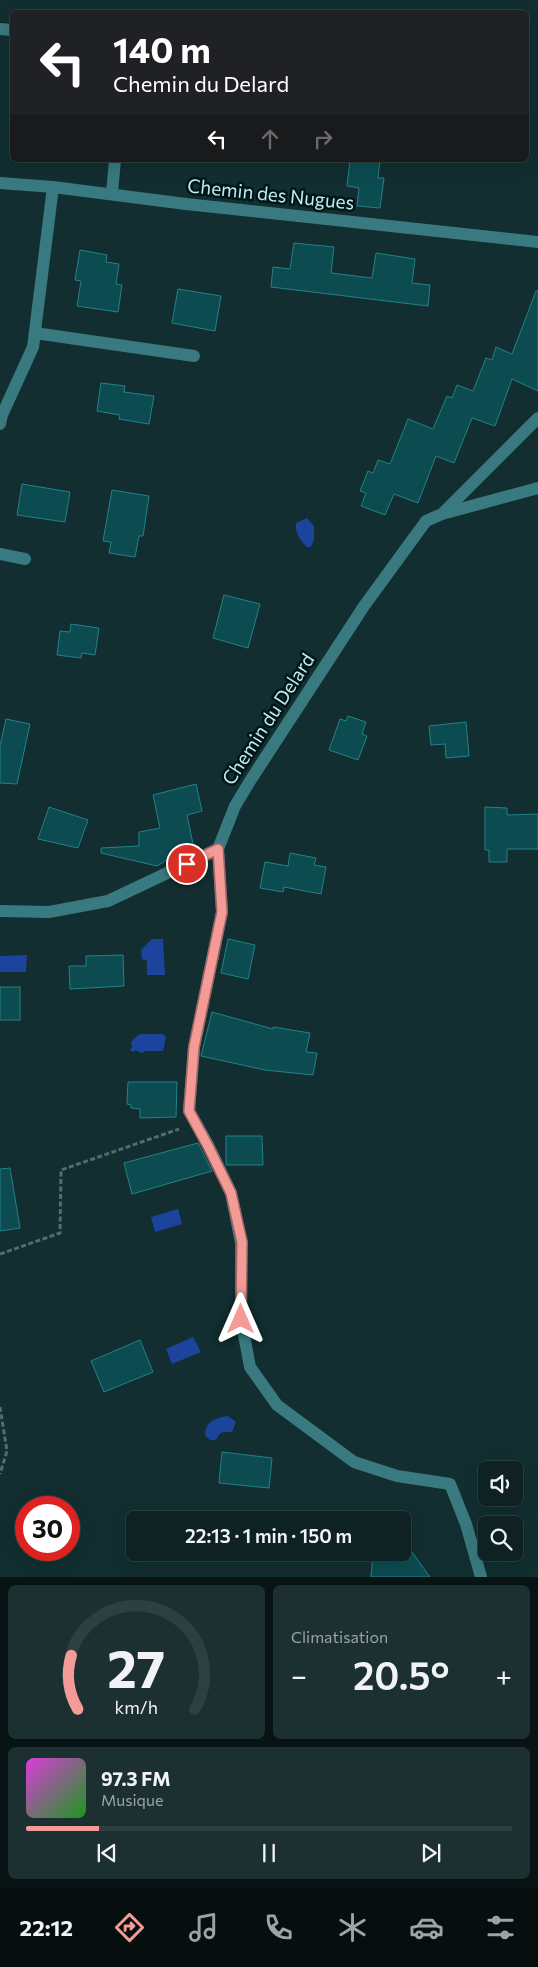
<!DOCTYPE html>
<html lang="fr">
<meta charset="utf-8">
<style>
body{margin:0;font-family:Commissioner,sans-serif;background:#1c2f31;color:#f1f3f6;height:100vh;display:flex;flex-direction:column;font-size:19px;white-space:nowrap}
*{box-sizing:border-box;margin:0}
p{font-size:16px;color:#9ba4a6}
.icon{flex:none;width:28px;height:28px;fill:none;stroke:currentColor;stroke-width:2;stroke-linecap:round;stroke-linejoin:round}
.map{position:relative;height:1577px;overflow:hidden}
.sheet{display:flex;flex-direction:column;gap:8px;padding:8px;background:#081314;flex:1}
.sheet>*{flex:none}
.hud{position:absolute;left:10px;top:10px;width:519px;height:152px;border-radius:8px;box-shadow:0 5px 20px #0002,0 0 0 1px #2e3f41;background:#202124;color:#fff;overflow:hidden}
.controls{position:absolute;left:478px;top:1461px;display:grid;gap:10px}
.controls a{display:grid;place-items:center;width:45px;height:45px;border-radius:8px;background:#0e2224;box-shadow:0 5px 20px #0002,0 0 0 1px #2e3f41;font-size:25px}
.speed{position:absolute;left:15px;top:1496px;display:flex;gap:10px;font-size:25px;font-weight:700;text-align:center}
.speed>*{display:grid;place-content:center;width:65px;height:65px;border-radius:50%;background:#0e2224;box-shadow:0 5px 20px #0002,0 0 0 1px #2e3f41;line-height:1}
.speed .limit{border:8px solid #d22;background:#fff;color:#111}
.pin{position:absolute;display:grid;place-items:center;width:42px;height:42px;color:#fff;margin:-21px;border:2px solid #fff;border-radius:50%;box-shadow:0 1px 5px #0007}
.me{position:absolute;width:55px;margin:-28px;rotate:0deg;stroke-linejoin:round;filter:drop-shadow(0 0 4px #0008)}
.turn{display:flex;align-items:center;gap:18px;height:105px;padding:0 20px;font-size:22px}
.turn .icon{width:65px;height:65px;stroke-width:2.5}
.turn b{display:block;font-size:35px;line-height:42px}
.lanes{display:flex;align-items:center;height:48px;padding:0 20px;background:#0003;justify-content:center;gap:25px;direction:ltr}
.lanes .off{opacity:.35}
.big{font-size:38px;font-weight:600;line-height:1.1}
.sheet .widget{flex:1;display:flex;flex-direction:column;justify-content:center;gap:8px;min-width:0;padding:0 18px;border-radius:8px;background:#1c2f31}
.sheet .dial{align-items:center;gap:0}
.dial svg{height:130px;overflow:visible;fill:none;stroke:#2e3f41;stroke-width:7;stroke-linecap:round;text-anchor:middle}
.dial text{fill:#f1f3f6;stroke:none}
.song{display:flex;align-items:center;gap:15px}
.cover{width:60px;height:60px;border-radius:8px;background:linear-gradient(135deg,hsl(300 70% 55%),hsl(120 70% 35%))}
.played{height:5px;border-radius:2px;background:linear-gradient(90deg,#f59b97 15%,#2e3f41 15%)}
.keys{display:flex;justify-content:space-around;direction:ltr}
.heat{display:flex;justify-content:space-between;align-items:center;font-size:28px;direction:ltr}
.sheet .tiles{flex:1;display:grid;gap:8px;grid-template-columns:1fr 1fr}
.widget:last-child{grid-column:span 2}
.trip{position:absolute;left:126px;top:1511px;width:285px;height:50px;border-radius:8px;background:#0e2224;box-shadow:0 5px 20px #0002,0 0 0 1px #2e3f41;font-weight:600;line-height:50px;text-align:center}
.dock{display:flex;height:80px;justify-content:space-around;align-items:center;background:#060e0e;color:#9ba4a6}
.dock .icon{width:35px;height:35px}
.dock .selected{color:#f59b97}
.dock b{font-size:22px;color:#f1f3f6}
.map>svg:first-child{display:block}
</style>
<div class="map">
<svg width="538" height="1577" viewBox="0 0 538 1577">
<rect width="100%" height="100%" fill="#122e30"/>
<g fill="#1c449c">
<path d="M307,518L314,526V539L311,547H307C300,540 295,534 296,523Z"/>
<polygon points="152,939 163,939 165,975 147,975 147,961 142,959 141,950"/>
<polygon points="27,955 26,972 0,972 0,956"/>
<polygon points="142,1034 163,1034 166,1037 163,1051 145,1051 142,1053 135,1050 133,1052 130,1050 132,1047 131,1042 138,1035"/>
<polygon points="178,1209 182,1224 155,1232 151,1217"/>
<polygon points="193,1337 201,1352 172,1364 166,1349"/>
<path d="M228,1416L236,1422L232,1432C223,1432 220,1431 216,1440H210L205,1435C206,1421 215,1418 228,1416Z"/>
</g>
<g fill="#0c4b50" stroke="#238289">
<polygon points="350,160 380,160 378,178 384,178 380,208 357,206 359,188 347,186"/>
<polygon points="294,243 334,247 331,273 372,278 376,253 415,259 412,283 430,285 428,306 271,287 273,267 290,269"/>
<polygon points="80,250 107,255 106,262 119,264 116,284 122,285 118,312 77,306 81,281 75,280"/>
<polygon points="178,289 221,296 215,331 172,323"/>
<polygon points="536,291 538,291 538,391 512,379 495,426 472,418 454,463 436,456 418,503 394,494 385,515 361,506 366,493 360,491 368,471 373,473 378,460 390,464 408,419 433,429 447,396 452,398 457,385 473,391 486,358 492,360 496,347 512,354"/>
<polygon points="101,383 125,386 124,392 154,396 149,424 119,419 120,415 97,411"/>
<polygon points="22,484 70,492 65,522 17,515"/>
<polygon points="112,490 149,496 143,536 139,536 135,557 109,553 111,542 103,541"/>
<polygon points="224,595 260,604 248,648 213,638"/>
<polygon points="71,624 99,628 95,655 82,653 81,658 57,655 60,631 70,632"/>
<polygon points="348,716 366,722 362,734 367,736 358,760 329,750 340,719 346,721"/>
<polygon points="6,719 30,724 17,784 0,783 0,746"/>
<polygon points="466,722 469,756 446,758 445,744 431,745 429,726"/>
<polygon points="196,784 202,811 187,815 193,844 157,866 101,853 101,848 139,846 139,832 160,828 153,795"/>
<polygon points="49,807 88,820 78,848 38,839"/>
<polygon points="485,807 507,808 507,815 538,814 538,849 507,849 507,862 489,862 489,850 485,850"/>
<polygon points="290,853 316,858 314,865 326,867 321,894 284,887 283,892 260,888 265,862 288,866"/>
<polygon points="228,939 255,945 248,979 221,973"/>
<polygon points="123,955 124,986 70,989 69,966 86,966 86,956"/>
<rect x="0" y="987" width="20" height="33"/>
<polygon points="212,1012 273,1029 273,1027 310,1033 306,1052 317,1053 313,1075 265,1070 201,1056"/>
<polygon points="128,1082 177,1082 176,1117 140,1118 140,1109 131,1108 131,1105 127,1104"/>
<polygon points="226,1136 262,1136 263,1165 226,1165"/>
<polygon points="198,1143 212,1171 132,1194 124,1163"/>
<polygon points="10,1168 20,1228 0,1231 0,1169"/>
<polygon points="140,1340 153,1372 104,1392 91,1361"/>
<polygon points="222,1452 272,1458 269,1488 219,1483"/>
<polygon points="373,1552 412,1552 430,1577 371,1577"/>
</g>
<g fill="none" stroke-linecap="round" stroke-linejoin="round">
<g stroke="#4e6e70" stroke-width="3" stroke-dasharray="5 2.5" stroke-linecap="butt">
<polyline points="0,1254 60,1233 61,1170 179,1129"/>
<polyline points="0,1407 7,1451 0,1474"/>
</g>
<g stroke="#387a7f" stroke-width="12">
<polyline points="0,29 12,30"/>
<polyline points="0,183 53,187 186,204 538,242"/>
<polyline points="112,193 115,160"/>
<polyline points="35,333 194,356"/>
<polyline points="0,424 2,415 33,347 53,187"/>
<polyline points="444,512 538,418"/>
<polyline points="0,554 25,559"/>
<polyline points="0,911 49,912 108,901 218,849"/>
<polyline points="481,1577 466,1524 450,1484 397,1476 354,1462 277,1405 250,1367 241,1319 241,1243 231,1193 208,1145 189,1111 194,1047 222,912 218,849 235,806 250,781 364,606 426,521 442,514 538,488"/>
</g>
</g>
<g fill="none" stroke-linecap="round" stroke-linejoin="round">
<g stroke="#9f6562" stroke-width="12">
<polyline id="route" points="187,864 218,849 222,912 194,1047 189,1111 208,1146 231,1193 242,1242 241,1319"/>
</g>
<use href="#route" stroke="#f59b97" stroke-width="9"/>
</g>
<g text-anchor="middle" stroke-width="5" stroke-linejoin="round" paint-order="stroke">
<g font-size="19" fill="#c3ecef" stroke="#001618">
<text transform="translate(271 194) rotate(6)" y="7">Chemin des Nugues</text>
<text transform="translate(268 719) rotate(-57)" y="7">Chemin du Delard</text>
</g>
</g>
</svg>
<div class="controls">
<a><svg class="icon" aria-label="sound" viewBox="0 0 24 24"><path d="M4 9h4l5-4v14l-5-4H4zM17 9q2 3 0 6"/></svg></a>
<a><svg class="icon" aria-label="search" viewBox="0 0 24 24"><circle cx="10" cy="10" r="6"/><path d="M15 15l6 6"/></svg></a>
</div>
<div class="speed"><div class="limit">30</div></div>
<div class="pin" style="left:187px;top:864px;background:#d93025"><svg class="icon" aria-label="arrive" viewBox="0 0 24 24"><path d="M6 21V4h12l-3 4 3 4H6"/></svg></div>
<svg class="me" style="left:241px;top:1319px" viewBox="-20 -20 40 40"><path d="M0-17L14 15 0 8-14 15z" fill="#f59b97" stroke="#fff" stroke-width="4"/></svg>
<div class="trip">22:13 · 1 min · 150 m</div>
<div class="hud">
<div class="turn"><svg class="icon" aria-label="left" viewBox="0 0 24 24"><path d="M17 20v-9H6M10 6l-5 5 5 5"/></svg><div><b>140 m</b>Chemin du Delard</div></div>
<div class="lanes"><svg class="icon" aria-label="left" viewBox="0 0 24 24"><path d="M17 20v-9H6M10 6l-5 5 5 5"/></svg><svg class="icon off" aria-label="ahead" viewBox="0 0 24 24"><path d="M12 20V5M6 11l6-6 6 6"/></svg><svg class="icon off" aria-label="right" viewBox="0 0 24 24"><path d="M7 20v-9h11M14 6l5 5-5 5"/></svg></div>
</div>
</div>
<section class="sheet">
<div class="tiles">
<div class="widget dial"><svg viewBox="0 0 100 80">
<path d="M14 69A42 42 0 1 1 86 69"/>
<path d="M14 69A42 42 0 0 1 10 36" stroke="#f59b97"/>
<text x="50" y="56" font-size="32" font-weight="700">27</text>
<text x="50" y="72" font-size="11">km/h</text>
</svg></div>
<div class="widget"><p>Climatisation</p>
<div class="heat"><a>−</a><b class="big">20.5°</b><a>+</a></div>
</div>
<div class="widget">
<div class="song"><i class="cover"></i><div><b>97.3 FM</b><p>Musique</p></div></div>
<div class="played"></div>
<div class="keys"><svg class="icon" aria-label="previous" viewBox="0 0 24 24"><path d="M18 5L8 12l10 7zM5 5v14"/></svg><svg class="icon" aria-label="pause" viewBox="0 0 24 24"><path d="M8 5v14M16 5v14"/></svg><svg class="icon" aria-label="next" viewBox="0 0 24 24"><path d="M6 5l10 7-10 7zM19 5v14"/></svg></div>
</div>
</div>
</section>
<nav class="dock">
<b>22:12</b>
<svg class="icon selected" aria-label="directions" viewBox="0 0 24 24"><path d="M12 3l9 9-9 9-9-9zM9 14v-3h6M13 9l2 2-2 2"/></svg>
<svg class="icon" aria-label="music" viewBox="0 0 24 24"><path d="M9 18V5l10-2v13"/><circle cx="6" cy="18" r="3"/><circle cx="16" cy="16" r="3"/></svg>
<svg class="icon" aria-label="phone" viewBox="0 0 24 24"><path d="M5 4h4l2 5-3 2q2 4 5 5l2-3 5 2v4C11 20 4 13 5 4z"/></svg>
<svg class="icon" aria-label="climate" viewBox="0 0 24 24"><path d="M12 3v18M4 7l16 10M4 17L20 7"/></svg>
<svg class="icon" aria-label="car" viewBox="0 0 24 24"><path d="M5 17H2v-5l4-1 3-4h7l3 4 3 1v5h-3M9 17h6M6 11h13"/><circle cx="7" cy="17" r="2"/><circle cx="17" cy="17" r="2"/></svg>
<svg class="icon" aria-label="filters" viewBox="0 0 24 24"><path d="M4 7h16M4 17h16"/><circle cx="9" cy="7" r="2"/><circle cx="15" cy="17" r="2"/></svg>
</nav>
